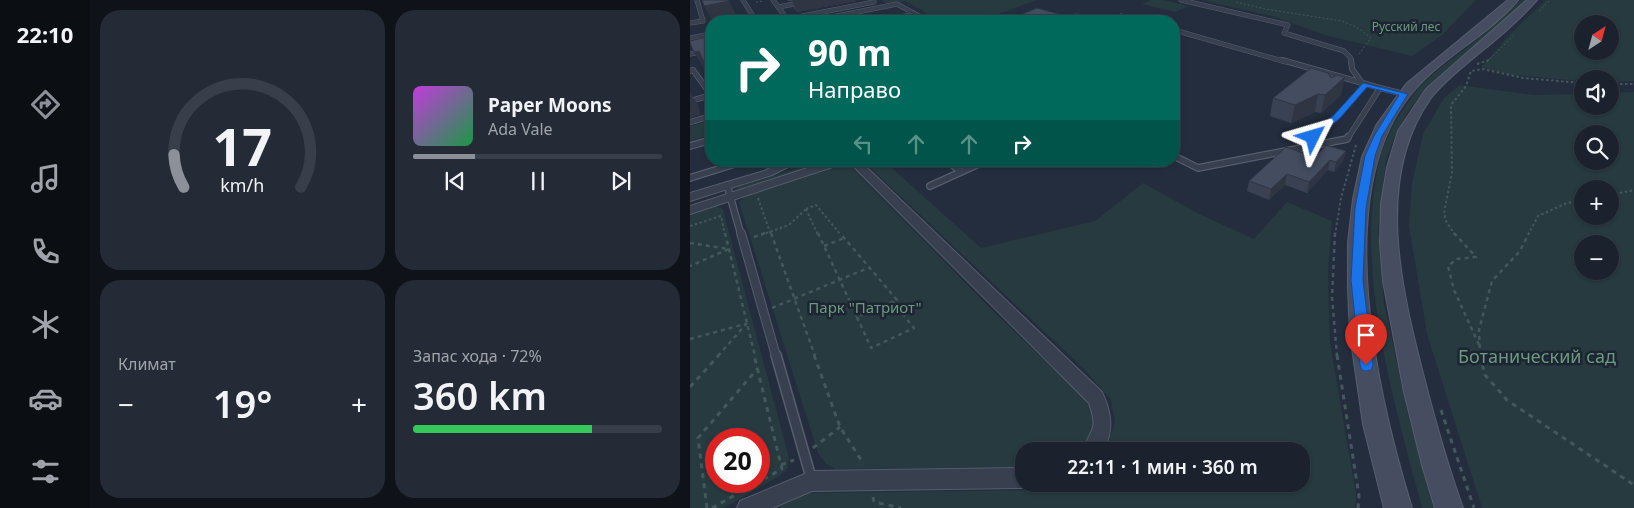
<!DOCTYPE html>
<html lang="ru">
<meta charset="utf-8">
<style>
body{margin:0;font-family:"Noto Sans",sans-serif;background:#242a36;color:#f1f3f6;height:100vh;display:flex;flex-direction:column;font-size:19px;white-space:nowrap}
*{box-sizing:border-box;margin:0}
p{font-size:16px;color:#a0a4aa}
.icon{flex:none;width:28px;height:28px;fill:none;stroke:currentColor;stroke-width:2;stroke-linecap:round;stroke-linejoin:round}
.map{position:relative;flex:1;overflow:hidden}
.sheet{display:flex;flex-direction:column;gap:10px;padding:10px;background:#0f1319;width:600px}
.sheet>*{flex:none}
.hud{position:absolute;left:15px;top:15px;width:475px;height:152px;border-radius:20px;box-shadow:0 1px 4px #0004,0 0 0 1px #393f4a;background:#00695c;color:#fff;overflow:hidden}
.needle{width:32px;rotate:36deg}
.fabs{position:absolute;left:884px;top:15px;display:grid;gap:10px}
.fabs a{display:grid;place-items:center;width:45px;height:45px;border-radius:50%;background:#1b222e;box-shadow:0 1px 4px #0004,0 0 0 1px #393f4a;font-size:25px}
.speed{position:absolute;left:15px;top:428px;display:flex;gap:10px;font-size:25px;font-weight:700;text-align:center}
.speed>*{display:grid;place-content:center;width:65px;height:65px;border-radius:50%;background:#1b222e;box-shadow:0 1px 4px #0004,0 0 0 1px #393f4a;line-height:1}
.speed .limit{border:8px solid #d22;background:#fff;color:#111}
.pin{position:absolute;display:grid;place-items:center;width:42px;height:42px;color:#fff;margin:-51px -21px;border-radius:50% 50% 50% 0;rotate:-45deg;box-shadow:0 0 5px #0007}
.pin .icon{rotate:45deg}
.me{position:absolute;width:55px;margin:-28px;rotate:50deg;stroke-linejoin:round;filter:drop-shadow(0 0 4px #0008)}
.turn{display:flex;align-items:center;gap:18px;height:105px;padding:0 20px;font-size:22px}
.turn .icon{width:65px;height:65px;stroke-width:2.5}
.turn b{display:block;font-size:35px;line-height:42px}
.lanes{display:flex;align-items:center;height:48px;padding:0 20px;background:#0003;justify-content:center;gap:25px;direction:ltr}
.lanes .off{opacity:.35}
.big{font-size:38px;font-weight:600;line-height:1.1}
.sheet .card{flex:1;display:flex;flex-direction:column;justify-content:center;gap:8px;min-width:0;padding:0 18px;border-radius:20px;background:#242a36}
.sheet .dial{align-items:center;gap:0}
.dial svg{height:130px;overflow:visible;fill:none;stroke:#393f4a;stroke-width:7;stroke-linecap:round;text-anchor:middle}
.dial text{fill:#f1f3f6;stroke:none}
.song{display:flex;align-items:center;gap:15px}
.cover{width:60px;height:60px;border-radius:8px;background:linear-gradient(135deg,hsl(290 70% 55%),hsl(140 70% 35%))}
.played{height:5px;border-radius:2px;background:linear-gradient(90deg,#8c9099 25%,#393f4a 25%)}
.keys{display:flex;justify-content:space-around;direction:ltr}
.heat{display:flex;justify-content:space-between;align-items:center;font-size:28px;direction:ltr}
.charge{height:8px;border-radius:4px;background:linear-gradient(90deg,#34c759 72%,#393f4a 0)}
.sheet .tiles{flex:1;display:grid;gap:10px;grid-template-columns:repeat(2,1fr)}
.trip{position:absolute;left:325px;top:442px;width:295px;height:50px;border-radius:20px;background:#1b222e;box-shadow:0 1px 4px #0004,0 0 0 1px #393f4a;font-weight:600;line-height:50px;text-align:center}
main{display:flex;flex:1;min-height:0}
.dock{display:flex;flex-direction:column;width:90px;justify-content:space-around;align-items:center;background:#0b0e12;color:#a0a4aa}
.dock .icon{width:35px;height:35px}
.dock .current{color:#8c9099}
.dock b{font-size:22px;color:#f1f3f6}
.map>svg:first-child{display:block}
</style>
<main>
<nav class="dock">
<b>22:10</b>
<svg class="icon current" aria-label="directions" viewBox="0 0 24 24"><path d="M12 3l9 9-9 9-9-9zM9 14v-3h6M13 9l2 2-2 2"/></svg>
<svg class="icon" aria-label="music" viewBox="0 0 24 24"><path d="M9 18V5l10-2v13"/><circle cx="6" cy="18" r="3"/><circle cx="16" cy="16" r="3"/></svg>
<svg class="icon" aria-label="phone" viewBox="0 0 24 24"><path d="M5 4h4l2 5-3 2q2 4 5 5l2-3 5 2v4C11 20 4 13 5 4z"/></svg>
<svg class="icon" aria-label="climate" viewBox="0 0 24 24"><path d="M12 3v18M4 7l16 10M4 17L20 7"/></svg>
<svg class="icon" aria-label="car" viewBox="0 0 24 24"><path d="M5 17H2v-5l4-1 3-4h7l3 4 3 1v5h-3M9 17h6M6 11h13"/><circle cx="7" cy="17" r="2"/><circle cx="17" cy="17" r="2"/></svg>
<svg class="icon" aria-label="filters" viewBox="0 0 24 24"><path d="M4 7h16M4 17h16"/><circle cx="9" cy="7" r="2"/><circle cx="15" cy="17" r="2"/></svg>
</nav>
<section class="sheet">
<div class="tiles">
<div class="card dial"><svg viewBox="0 0 100 80">
<path d="M14 69A42 42 0 1 1 86 69"/>
<path d="M14 69A42 42 0 0 1 8 49" stroke="#8c9099"/>
<text x="50" y="56" font-size="32" font-weight="700">17</text>
<text x="50" y="72" font-size="11">km/h</text>
</svg></div>
<div class="card">
<div class="song"><i class="cover"></i><div><b>Paper Moons</b><p>Ada Vale</p></div></div>
<div class="played"></div>
<div class="keys"><svg class="icon" aria-label="previous" viewBox="0 0 24 24"><path d="M18 5L8 12l10 7zM5 5v14"/></svg><svg class="icon" aria-label="pause" viewBox="0 0 24 24"><path d="M8 5v14M16 5v14"/></svg><svg class="icon" aria-label="next" viewBox="0 0 24 24"><path d="M6 5l10 7-10 7zM19 5v14"/></svg></div>
</div>
<div class="card"><p>Климат</p>
<div class="heat"><a>−</a><b class="big">19°</b><a>+</a></div>
</div>
<div class="card"><p>Запас хода · 72%</p><b class="big">360 km</b><div class="charge"></div></div>
</div>
</section>
<div class="map">
<svg width="944" height="508" viewBox="0 0 944 508">
<rect width="100%" height="100%" fill="#242d3e"/>
<g fill="#263a3f" fill-rule="evenodd">
<polygon points="191,0 347,0 289,21 250,21 215,1 197,4"/>
<polygon points="461,0 474,0 499,6 486,12 452,4"/>
<polygon points="511,0 786,0 752,35 722,56 635,35 585,17"/>
<path d="M831,0H836L739,85L717,113L704,139L696,159L688,229L694,304L718,414L744,508H732C704,401 663,268 690,158C696,137 708,116 721,98C737,75 762,60 783,43C800,29 815,14 831,0Z"/>
<path d="M856,0H944V81L920,82V79H892V81L821,75L791,67L822,32ZM892,24H920V51H892Z"/>
<path d="M770,85L844,95L892,94V106H920V93L944,92V508H792L737,334L719,226L722,183L733,134L754,98ZM892,134H920V161H892ZM892,189H920V216H892ZM892,244H920V271H892Z"/>
<polygon points="21,120 21,135 0,141 0,126"/>
<polygon points="115,161 120,161 122,164 140,161 46,190 48,187 115,166"/>
<polygon points="173,161 194,161 291,248 405,221 453,183 511,215 564,239 597,202 642,221 638,271 640,343 666,494 665,508 78,508 112,493 338,490 381,484 611,484 611,451 415,451 425,422 421,400 393,368"/>
<path d="M147,165L155,164L161,167L304,312L403,406C403,421 403,441 390,451H334V467L146,469L136,464L128,453L49,202L61,193Z"/>
<path d="M25,206L30,207L33,210L99,458L97,469L89,476L34,508H0V213ZM26,439H69V481H26Z"/>
</g>
<g fill="none" stroke-linecap="round" stroke-linejoin="round">
<g stroke="#565d6c" stroke-width="5">
<g id="lane-far4">
<polyline points="53,0 66,21"/>
<polyline points="83,0 97,19"/>
<polyline points="491,0 598,25 594,33 654,51 660,57 661,62"/>
<polyline points="88,7 127,0"/>
<polyline points="431,16 451,21"/>
<polyline points="87,21 184,2"/>
<polyline points="122,21 207,4 238,21"/>
<polyline points="0,23 13,21 7,0"/>
<polyline points="484,30 596,62"/>
<polyline points="0,38 21,34"/>
<polyline points="0,54 21,50"/>
</g>
</g>
<g stroke="#565d6c" stroke-width="6">
<g id="lane-far3">
<polyline points="592,60 690,88"/>
<polyline points="661,60 662,69 672,83"/>
<polyline points="0,71 3,70 21,95"/>
<polyline points="0,101 21,95"/>
<polyline points="0,122 21,116"/>
<polyline points="625,138 623,135 647,117 676,84"/>
<polyline points="658,138 690,88 714,94"/>
</g>
</g>
<g stroke="#565d6c" stroke-width="8">
<g id="lane-far2">
<polyline points="623,137 635,143"/>
<polyline points="0,146 21,140"/>
<polyline points="484,156 508,168 657,139 658,137"/>
<polyline points="258,161 271,172"/>
<polyline points="0,178 54,161"/>
<polyline points="37,185 51,235"/>
<polyline points="240,186 295,161"/>
</g>
</g>
<g stroke="#565d6c" stroke-width="10">
<polyline id="lane-far1" points="51,233 86,356"/>
</g>
<g stroke="#565d6c" stroke-width="12">
<polyline id="lane" points="86,355 122,481"/>
</g>
<g stroke="#565d6c" stroke-width="2">
<g id="street">
<polygon points="95,161 110,161 82,175 0,201 0,193 74,171"/>
<polygon points="139,161 156,161 155,163 0,214 0,206"/>
<path d="M158,161H170L412,392C422,414 424,430 413,451H392C402,428 408,429 399,403Z"/>
<polygon points="334,468 334,484 342,484 334,488 122,491 82,508 47,508 50,501 122,471"/>
</g>
</g>
<g stroke="#565d6c" stroke-width="2">
<g id="secondary">
<path d="M818,0H828C796,38 747,59 718,98C641,198 688,397 722,508H694L673,424L660,334L658,288V242L663,199L672,157L687,124L716,84Z"/>
<path d="M837,0H847C831,18 807,39 788,54C772,68 754,81 741,98C683,179 712,292 735,381C746,424 758,466 773,508H745L732,465L714,392L693,281L690,243L691,204L697,167L708,131L736,89Z"/>
</g>
</g>
<g stroke="#44575c" stroke-width="1" stroke-dasharray="2 2" stroke-linecap="butt">
<polyline points="66,2 73,1"/>
<polyline points="546,2 575,9 652,21 668,28 681,38 669,54"/>
<polyline points="849,11 860,0"/>
<polyline points="797,62 823,36"/>
</g>
<g stroke="#44575c" stroke-width="2" stroke-dasharray="2.5 2.5" stroke-linecap="butt">
<polyline points="787,64 799,60"/>
<polyline points="920,84 944,84"/>
<polyline points="920,195 944,190"/>
<polyline points="68,198 81,235"/>
<polyline points="116,209 128,235"/>
<polyline points="116,209 126,205 151,235"/>
<polyline points="0,226 31,216 35,235"/>
<polyline points="71,235 99,225 116,209"/>
<polyline points="645,235 651,198 666,145"/>
<polyline points="765,235 756,221 754,213 762,172 761,105 776,86 781,71 793,69 833,78 892,83"/>
<polyline points="838,235 848,216 877,203 892,200"/>
</g>
<g stroke="#44575c" stroke-width="2.5" stroke-dasharray="4 4" stroke-linecap="butt">
<polyline points="35,233 65,356"/>
<polyline points="81,233 125,356"/>
<polyline points="128,233 167,317 207,300 150,233"/>
<polyline points="645,233 642,297 647,356"/>
<polyline points="764,233 786,257 767,259 758,266 764,290 790,347"/>
<polyline points="64,237 75,233"/>
<polyline points="0,243 39,249 0,266"/>
<polyline points="134,246 154,238"/>
<polyline points="82,308 178,268"/>
<polyline points="167,317 181,348 224,328 203,302"/>
<polyline points="0,339 55,324"/>
<polyline points="28,356 57,323"/>
<polyline points="790,356 789,330 802,281 830,251 839,233"/>
</g>
<g stroke="#44575c" stroke-width="3" stroke-dasharray="5 5" stroke-linecap="butt">
<polyline points="124,355 150,427 173,463"/>
<polyline points="647,355 669,496 668,508"/>
<polyline points="790,355 795,375 817,400 944,485"/>
<polyline points="0,387 29,355"/>
<polyline points="751,410 784,508"/>
<polyline points="123,448 150,427"/>
<polyline points="91,465 104,460"/>
<polyline points="56,489 92,469 64,355"/>
<polyline points="183,497 184,502 211,508"/>
<polyline points="17,508 8,438 68,368"/>
<polyline points="22,508 45,495"/>
</g>
<use href="#lane-far4" stroke="#383f4e" stroke-width="4"/>
<use href="#lane-far3" stroke="#383f4e" stroke-width="4.5"/>
<use href="#lane-far2" stroke="#383f4e" stroke-width="5.5"/>
<use href="#lane-far1" stroke="#383f4e" stroke-width="8"/>
<use href="#lane" stroke="#383f4e" stroke-width="9"/>
<use href="#street" fill="#383f4e" fill-rule="evenodd"/>
<use href="#secondary" fill="#474d61" fill-rule="evenodd"/>
</g>
<g fill="#3a4153">
<polygon points="97,0 166,0 166,1 107,12 104,8 101,1 98,1"/>
<polygon points="641,78 651,95 631,113 625,112 601,123 580,116 583,98"/>
<polygon points="656,151 653,161 644,172 638,170 617,193 595,185 579,200 557,191 559,181"/>
</g>
<g fill="#303543">
<polygon points="102,0 166,0 166,1 107,12"/>
<polygon points="39,1 49,21 23,21 14,6"/>
<polygon points="236,18 237,21 226,21"/>
<polygon points="9,51 17,60 21,67 21,73 18,68 14,69 4,52"/>
<polygon points="655,77 651,95 631,113 635,95"/>
<polygon points="0,93 8,105 10,115 0,118"/>
<polygon points="628,94 625,112 601,123 605,105"/>
<polygon points="656,151 653,161 644,172 646,162"/>
<polygon points="640,160 638,170 617,193 619,182"/>
<polygon points="597,174 595,185 579,200 581,189"/>
</g>
<g fill="#444c60" stroke="#303543">
<polygon points="12,0 38,0 39,1 14,6"/>
<polygon points="347,8 376,16 388,13 393,21 316,21"/>
<polygon points="219,12 236,18 226,21 189,21"/>
<polygon points="21,36 21,68 17,60 13,60 9,51 4,52 0,43 0,41"/>
<polygon points="621,68 638,73 641,78 647,75 655,77 635,95 628,94 605,105 583,98"/>
<polygon points="636,145 656,151 646,162 640,160 619,182 597,174 581,189 559,181 596,147 625,157"/>
</g>
<polygon fill="#1a73e8" stroke="#114b97" points="673,83 718,94 692,136 685,156 676,208 673,280 683,365 681,370 676,371 672,370 670,365 661,280 665,208 675,156 684,136 709,95 677,87 650,118 626,139 618,137 644,115"/>
<g text-anchor="middle" stroke-width="5" stroke-linejoin="round" paint-order="stroke">
<g font-size="12" fill="#6c9a7c" stroke="#1d2433">
<text x="716" y="31">Русский лес</text>
</g>
<g font-size="15" fill="#6c9a7c" stroke="#1d2433">
<text x="175" y="313">Парк "Патриот"</text>
</g>
<g font-size="18" fill="#6c9a7c" stroke="#1d2433">
<text x="847" y="363">Ботанический сад</text>
</g>
</g>
</svg>
<div class="fabs">
<a><svg class="needle" viewBox="-14 -14 28 28"><path d="M0-13l5 13h-10z" fill="#e53935"/><path d="M0 13l5-13h-10z" fill="#a0a4aa"/></svg></a>
<a><svg class="icon" aria-label="sound" viewBox="0 0 24 24"><path d="M4 9h4l5-4v14l-5-4H4zM17 9q2 3 0 6"/></svg></a>
<a><svg class="icon" aria-label="search" viewBox="0 0 24 24"><circle cx="10" cy="10" r="6"/><path d="M15 15l6 6"/></svg></a>
<a>+</a>
<a>−</a>
</div>
<div class="speed"><div class="limit">20</div></div>
<div class="pin" style="left:676px;top:365px;background:#d93025"><svg class="icon" aria-label="arrive" viewBox="0 0 24 24"><path d="M6 21V4h12l-3 4 3 4H6"/></svg></div>
<svg class="me" style="left:623px;top:137px" viewBox="-20 -20 40 40"><path d="M0-17L14 15 0 8-14 15z" fill="#1a73e8" stroke="#fff" stroke-width="4"/></svg>
<div class="trip">22:11 · 1 мин · 360 m</div>
<div class="hud">
<div class="turn"><svg class="icon" aria-label="right" viewBox="0 0 24 24"><path d="M7 20v-9h11M14 6l5 5-5 5"/></svg><div><b>90 m</b>Направо</div></div>
<div class="lanes"><svg class="icon off" aria-label="left" viewBox="0 0 24 24"><path d="M17 20v-9H6M10 6l-5 5 5 5"/></svg><svg class="icon off" aria-label="ahead" viewBox="0 0 24 24"><path d="M12 20V5M6 11l6-6 6 6"/></svg><svg class="icon off" aria-label="ahead" viewBox="0 0 24 24"><path d="M12 20V5M6 11l6-6 6 6"/></svg><svg class="icon" aria-label="right" viewBox="0 0 24 24"><path d="M7 20v-9h11M14 6l5 5-5 5"/></svg></div>
</div>
</div>
</main>
